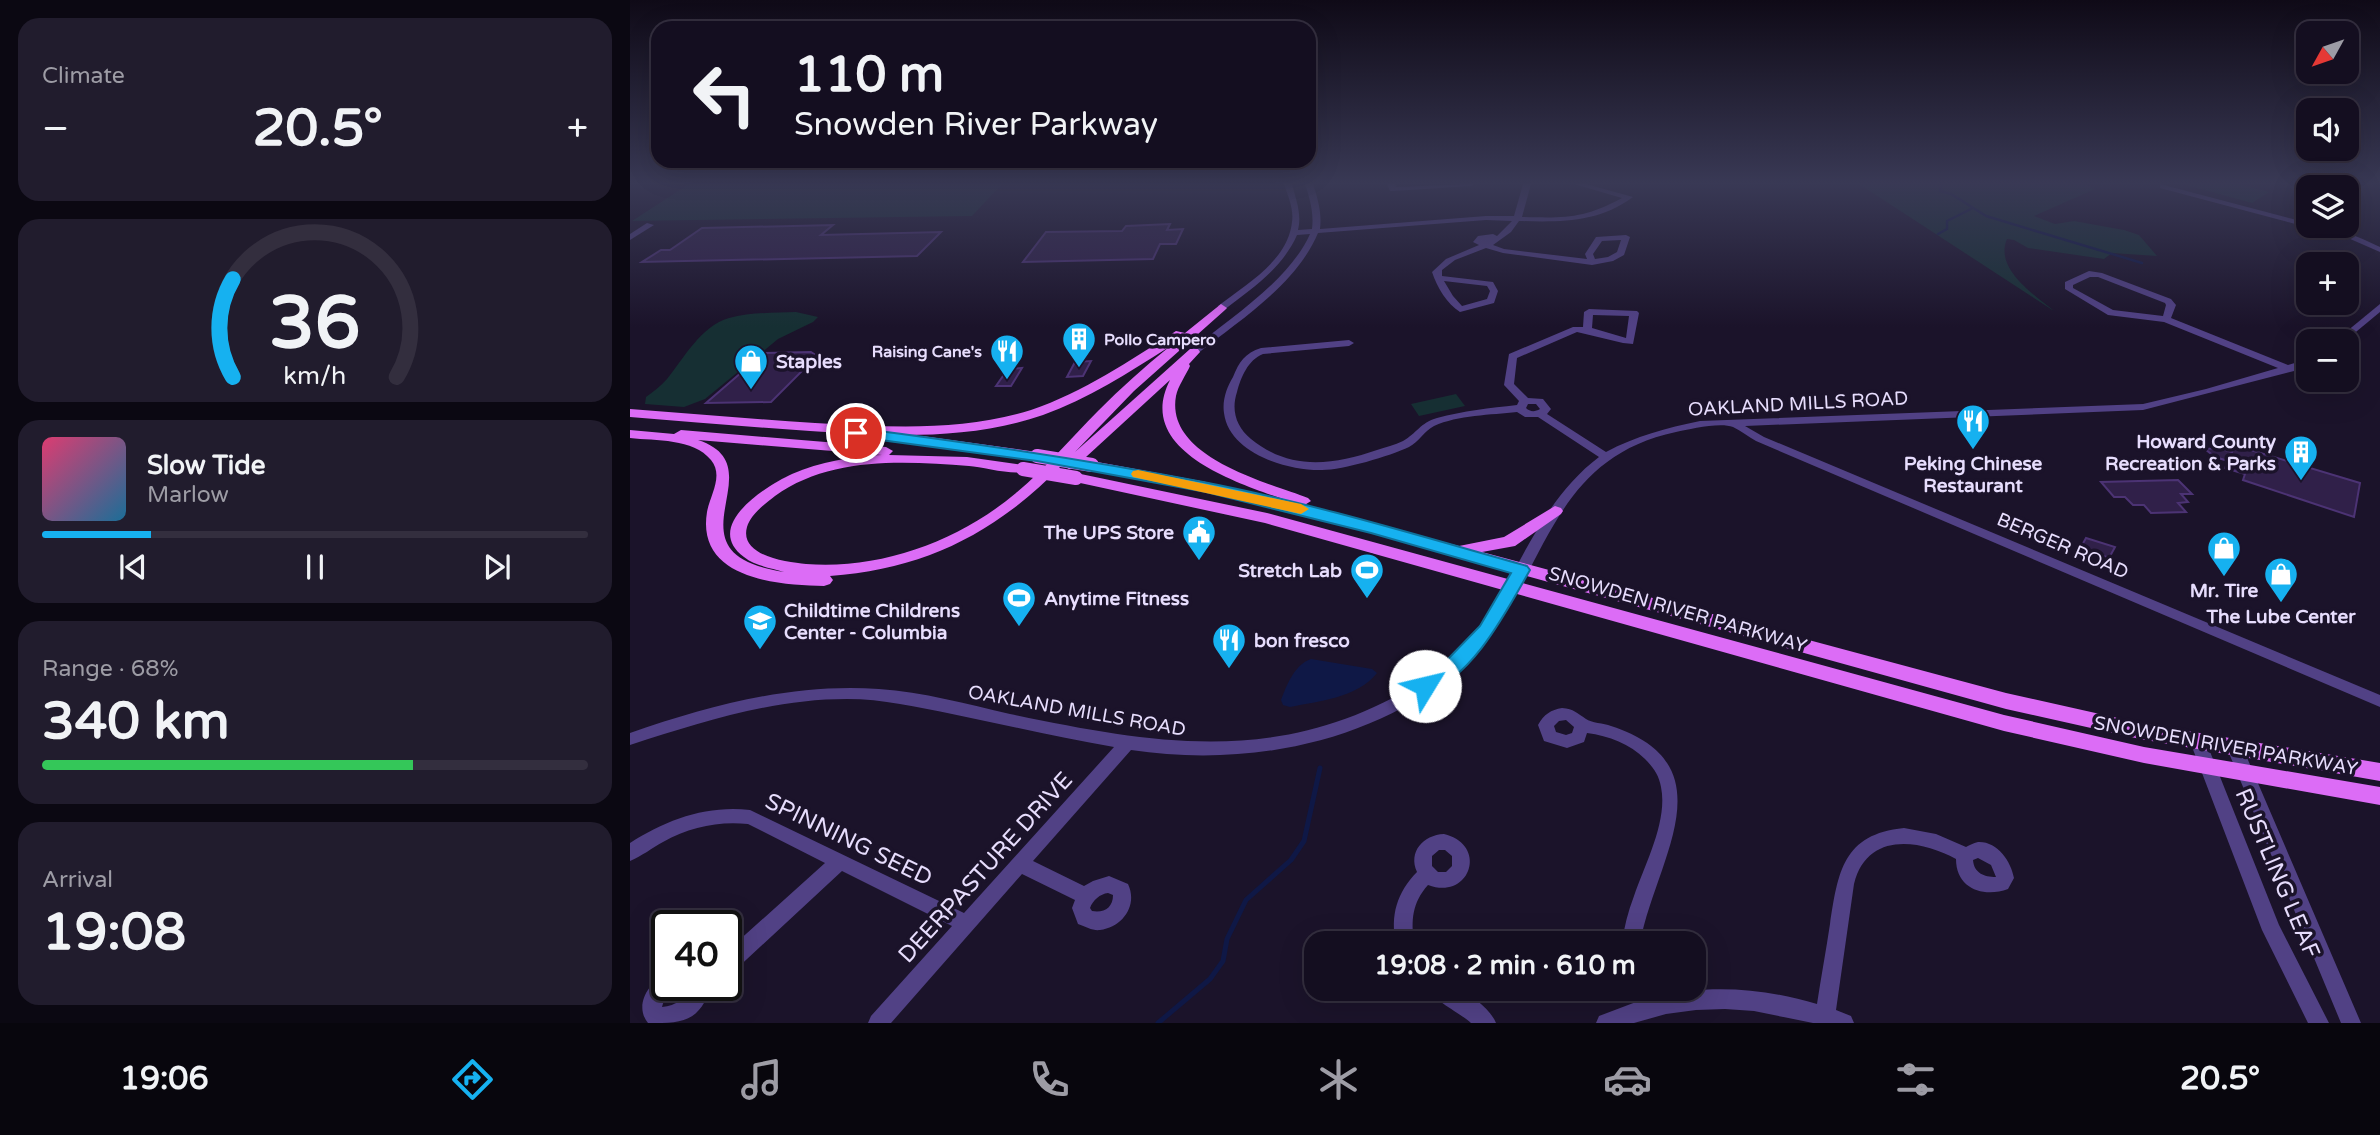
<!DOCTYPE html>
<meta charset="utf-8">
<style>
body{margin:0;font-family:"Varela Round",sans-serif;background:#211c2d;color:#f1f3f6;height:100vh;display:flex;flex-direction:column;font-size:26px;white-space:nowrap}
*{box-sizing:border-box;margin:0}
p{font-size:23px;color:#9d9ca5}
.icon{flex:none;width:38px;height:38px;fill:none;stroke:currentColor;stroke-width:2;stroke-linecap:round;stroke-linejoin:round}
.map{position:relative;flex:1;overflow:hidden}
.side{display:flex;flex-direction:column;gap:18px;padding:18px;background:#0b0812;width:630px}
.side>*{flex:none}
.top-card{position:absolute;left:21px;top:21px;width:665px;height:147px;border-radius:21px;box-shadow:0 7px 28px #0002,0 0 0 2px #332e3e;background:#140e20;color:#f1f3f6;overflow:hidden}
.needle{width:46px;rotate:230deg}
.controls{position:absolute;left:1666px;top:21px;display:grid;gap:14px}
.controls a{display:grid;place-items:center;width:63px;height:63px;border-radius:14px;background:#140e20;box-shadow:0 7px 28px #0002,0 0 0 2px #332e3e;font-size:35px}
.speed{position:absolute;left:21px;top:910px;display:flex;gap:14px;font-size:35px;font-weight:700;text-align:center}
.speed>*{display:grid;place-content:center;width:91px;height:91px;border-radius:50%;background:#140e20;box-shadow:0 7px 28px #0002,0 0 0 2px #332e3e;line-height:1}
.speed .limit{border:4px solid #111;border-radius:10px;background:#fff;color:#111}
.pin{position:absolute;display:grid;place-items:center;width:60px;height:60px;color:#fff;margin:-30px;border:4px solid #fff;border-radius:50%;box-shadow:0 2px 7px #0007}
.me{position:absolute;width:77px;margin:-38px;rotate:54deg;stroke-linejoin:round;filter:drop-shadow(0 0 5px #0008)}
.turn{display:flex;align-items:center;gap:24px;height:147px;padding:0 28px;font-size:32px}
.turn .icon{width:91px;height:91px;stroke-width:2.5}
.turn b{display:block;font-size:49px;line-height:60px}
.big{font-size:52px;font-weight:800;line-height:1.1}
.side .tile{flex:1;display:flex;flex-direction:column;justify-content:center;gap:10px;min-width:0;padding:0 24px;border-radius:21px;background:#211c2d}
.side .dial{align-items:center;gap:0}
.dial svg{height:182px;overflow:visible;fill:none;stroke:#332e3e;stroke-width:7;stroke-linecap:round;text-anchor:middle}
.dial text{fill:#f1f3f6;stroke:none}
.song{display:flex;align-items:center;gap:21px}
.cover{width:84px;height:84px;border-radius:10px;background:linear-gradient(135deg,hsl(340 70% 55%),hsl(200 70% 35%))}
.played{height:7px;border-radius:4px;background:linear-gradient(90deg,#16b1f0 20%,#332e3e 20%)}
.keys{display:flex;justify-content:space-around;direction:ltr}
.heat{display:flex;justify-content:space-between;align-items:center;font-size:38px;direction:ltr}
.charge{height:10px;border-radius:5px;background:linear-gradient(90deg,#34c759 68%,#332e3e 0)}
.trip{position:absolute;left:674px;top:931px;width:402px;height:70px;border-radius:21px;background:#140e20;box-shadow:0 7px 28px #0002,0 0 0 2px #332e3e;font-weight:800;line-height:70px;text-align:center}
.menu{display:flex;height:112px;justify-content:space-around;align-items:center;background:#08060d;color:#9d9ca5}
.menu .icon{width:49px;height:49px}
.menu .active{color:#16b1f0}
.menu b{font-size:32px;color:#f1f3f6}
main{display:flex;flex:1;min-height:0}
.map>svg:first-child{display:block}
</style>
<main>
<section class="side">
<div class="tile"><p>Climate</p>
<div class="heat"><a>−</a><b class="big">20.5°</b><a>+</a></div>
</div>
<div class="tile dial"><svg viewBox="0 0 100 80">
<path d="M14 69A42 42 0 1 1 86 69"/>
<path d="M14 69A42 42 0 0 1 14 26" stroke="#16b1f0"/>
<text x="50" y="56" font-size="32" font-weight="700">36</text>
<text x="50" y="72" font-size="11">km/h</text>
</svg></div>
<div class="tile">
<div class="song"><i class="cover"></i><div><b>Slow Tide</b><p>Marlow</p></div></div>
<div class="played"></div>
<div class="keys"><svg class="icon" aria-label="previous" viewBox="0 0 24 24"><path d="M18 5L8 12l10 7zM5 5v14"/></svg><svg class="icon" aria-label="pause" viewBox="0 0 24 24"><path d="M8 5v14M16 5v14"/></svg><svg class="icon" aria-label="next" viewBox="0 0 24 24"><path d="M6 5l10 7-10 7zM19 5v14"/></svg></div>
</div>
<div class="tile"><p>Range · 68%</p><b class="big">340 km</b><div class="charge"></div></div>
<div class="tile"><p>Arrival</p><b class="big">19:08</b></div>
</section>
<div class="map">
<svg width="1750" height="1023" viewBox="0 0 1750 1023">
<rect width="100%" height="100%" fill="#1b132a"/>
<g fill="#162f33">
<polygon points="59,184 372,184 342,216 2,221"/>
<path d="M1229,184H1455L1465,189L1404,216L1425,224L1444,221L1494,230L1509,235L1527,256L1482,253L1474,259L1398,248L1384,240L1377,239C1364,269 1405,295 1424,311Z"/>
<polygon points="1553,184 1608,184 1639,192 1622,203"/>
<path d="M166,312L188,317L183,322L148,339L75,399L54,407L15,404L16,397C23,392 31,386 37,379C54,358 71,326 99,318C120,312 144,313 166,312Z"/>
<polygon points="826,394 835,406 789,416 781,404"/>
</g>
<path fill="#0f1846" d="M681,659L742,669L747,673C727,698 689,701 660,707L653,705L651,700C657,685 664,665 681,659Z"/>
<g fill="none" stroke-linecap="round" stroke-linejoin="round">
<g stroke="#0f1846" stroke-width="2.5">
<polyline points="1312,184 1310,191 1321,194 1356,216 1512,263"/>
<polyline points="1308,234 1317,229 1317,221 1341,209"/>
</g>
<polyline stroke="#0f1846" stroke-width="5" points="528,1023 580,979 593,961 597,939 616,900 661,860 674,841 690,768"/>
</g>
<g fill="#302049" stroke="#4c3374" stroke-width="2">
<polygon points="540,224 537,230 553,229 546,244 530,244 523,259 393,262 416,232 492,231 496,226"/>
<polygon points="203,225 191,235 311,232 287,256 12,262 31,250 40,250 72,228"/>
<polygon points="181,352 187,356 141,402 76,403 134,353"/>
<polygon points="461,361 453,376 437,377 445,362"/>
<polygon points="392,368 381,386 366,386 378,369"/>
<polygon points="1604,445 1730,483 1724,517 1613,480 1615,474 1595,468 1598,461 1585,457 1575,449 1588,448 1602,452"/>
<polygon points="1548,480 1562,494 1551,494 1558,502 1548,503 1556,512 1521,513 1514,505 1503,505 1495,497 1484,497 1471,482"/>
<polygon points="1456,538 1485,547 1479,558 1451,547"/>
</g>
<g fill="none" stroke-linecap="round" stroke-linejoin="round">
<g fill="#514185" fill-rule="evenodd">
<path d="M654,184H662C666,200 672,214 668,230L682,229C684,213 680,199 675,184H683C688,199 692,213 690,229L856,216H884L893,184H901L892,217C935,218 953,219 992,198L944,184H956L1003,197C968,223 930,222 889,221L881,232L863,245L874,249L957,259L955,254L966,237L996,235L1000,237L994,255L983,261L962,265L873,253L856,248L825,260L812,270V276L863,282L868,291L864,303L830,312C817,304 807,287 802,272L816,259L849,245L843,242L848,236L863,234L867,236L882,221L856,220L688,233C666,285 610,320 567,354H561V350C600,318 659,281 680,234L667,235C652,269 622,288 594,310H588V306C616,284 658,261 662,222C664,209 658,196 654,184ZM991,240L987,252L978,257L965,259L963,254L972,241ZM814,281L857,286L860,291L857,299L832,306L823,296Z"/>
<polygon points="757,184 765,184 766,187 844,184 841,186 763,191 760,191"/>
<path d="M1530,184L1678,223V226C1704,226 1727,236 1750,247V252L1718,238L1530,188Z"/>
<polygon points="17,223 24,225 0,240 0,234"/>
<path d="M1459,271L1472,273L1541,299L1546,305L1541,318L1658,365L1678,359V365L1664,371L1513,410L1115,426L1134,437L1750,695V707L1126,441C1119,437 1111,431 1103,427C1090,422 1060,429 1046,432C908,461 917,595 827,671C738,745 613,767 501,750L403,861L454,886L463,881L479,876L498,884C508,905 493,927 470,930C463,931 456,927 448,924L442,908L445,900L392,874L261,1023H238L241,1016L322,926L212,871L103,972L96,974V952L195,863L118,824C88,821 60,827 33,842C22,848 12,856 0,861V843C36,820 76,805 120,810L334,913L484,747C430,738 376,725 322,714C287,707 253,699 217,699C142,699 71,722 0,745V733C81,705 163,683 249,689C293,692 337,704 380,714C529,745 655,767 792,681C817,665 840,644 857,620C866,607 873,591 881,577C904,533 929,487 969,457L908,417H895L887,412C861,415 828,415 804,426C794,431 789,442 779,447C760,456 713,470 692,470C657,471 599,453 594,413C592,400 597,387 603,377C609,362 615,353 631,348L719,340L724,343L719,346L633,354C618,360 611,377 607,392C601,410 606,427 621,439C660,471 703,465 747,450C755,447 765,445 773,441C787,433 790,423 807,418C833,411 860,408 887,405L889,401L874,385L879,354L943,327H953L954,312L959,309L1007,311L1009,313L1003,344L993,343L947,332L887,358L884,384L898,398L913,399L921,409L917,414L976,452C1006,436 1036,428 1070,421L1513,404L1576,389L1648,368L1534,322L1478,315L1435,289V282ZM1460,277H1468L1535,303L1536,305L1533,316L1483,310L1443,288V285ZM963,315L999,316L996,338L962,328ZM898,404H906L910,409C905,412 900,412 896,408ZM478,893L483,895C483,908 474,913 462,911L460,908C463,900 470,894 478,893Z"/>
<polygon points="1750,304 1750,312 1715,341 1705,341"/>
<path d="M932,708C944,709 947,713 956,719C961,723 974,723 981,726C1101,765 1025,861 1010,943H992C994,927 998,912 1004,896C1015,864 1038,821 1031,787C1029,775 1023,767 1015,759C1000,744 979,736 957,733L954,742L937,748L914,741L908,725C914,714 921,710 932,708ZM936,720L944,727L942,733L936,735L926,732L924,726L929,721Z"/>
<polygon points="1567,733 1573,734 1575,739 1649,925 1699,1023 1678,1023 1632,930 1559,739 1561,734"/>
<polygon points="1604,740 1610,741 1612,746 1731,1023 1711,1023 1596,746 1598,741"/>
<path d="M1274,828L1306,834L1336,847C1340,845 1343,843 1348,842C1367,841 1381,861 1384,878L1378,889C1354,898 1326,889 1326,859C1289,839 1237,832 1224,884L1206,1010L1221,1016L1224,1023H1183L1124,1011L1095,1009L1066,1010L1036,1014L1004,1023H966L969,1016L1006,1002L1002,989H1022L1025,997C1078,984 1134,988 1187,1004C1191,977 1196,951 1200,924C1208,872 1213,834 1274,828ZM1348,858L1361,865L1366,877C1354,877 1344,873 1343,860Z"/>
<path d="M814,834C859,845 840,901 798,885C782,903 781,920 784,943H766C760,916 767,892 787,872C778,852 793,835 814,834ZM809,850H815L822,856V866L816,872H808L802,866V856Z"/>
<path d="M37,974V985H46C43,994 34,997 32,1007C46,1006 56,998 62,985H82C69,1023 53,1023 18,1023C4,1006 18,982 37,974Z"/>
<path d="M798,989C806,989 819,987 827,989C841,994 861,1010 866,1023H841C830,1013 803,1000 798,989Z"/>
</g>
<g fill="#dc6cf6" fill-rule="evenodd">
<path d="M591,304L597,308L595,310L504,391L445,452L560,349H568L570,352L559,364L560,366C556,375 548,386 546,396C535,457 636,482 678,498L681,501L673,506L829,546L874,537L925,506L931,508L933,511L931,514L885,546L852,552L1376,693L1510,723L1750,763V781L1510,739L1376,709L742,533L576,492L457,468L455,465L457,462L462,461L576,482L667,504C617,486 502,454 540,380L444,468L439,469L432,465C366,533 295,569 200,576L203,580L200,584L194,586C147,585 66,579 77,512C80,495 94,476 81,460C63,438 26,441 0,438V430L44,434L51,430L256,447L263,451L259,455L337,457L393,465L400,469C391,478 354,467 339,466C275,461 200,456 145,496C135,504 121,514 117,527C109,556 156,562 176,564C250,570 329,541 386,493C416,468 441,438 468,411C491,388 514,367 539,347C498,373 458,399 413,415C338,441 257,436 180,431C120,427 60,422 0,417V409C62,414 124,419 185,423C257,427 332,432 401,410C454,392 499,361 546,331L555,333ZM68,440L252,455C222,456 190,462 162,474C136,486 72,526 114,557C125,566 141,568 154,572C29,553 150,467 68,440Z"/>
<polygon points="292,436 407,452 414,456 407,460 287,443 285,440 287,437"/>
<polygon points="446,473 637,513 1374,715 1514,747 1750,787 1750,805 1514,763 1374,731 635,523 441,481 438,478"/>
</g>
<g stroke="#dc6cf6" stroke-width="14">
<polyline points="407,456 462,465"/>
<polyline points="393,469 446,478"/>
</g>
</g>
<linearGradient id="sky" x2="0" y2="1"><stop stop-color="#0f0a17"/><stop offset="0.56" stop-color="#393955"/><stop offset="1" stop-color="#393955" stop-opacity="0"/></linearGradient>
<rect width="1750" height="327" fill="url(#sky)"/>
<path fill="#16b1f0" stroke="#0e739c" stroke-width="2" d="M226,428C343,443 458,460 573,482C682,503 790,536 897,566L900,570C877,610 843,678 795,693L788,691L785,686L788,681L815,662L850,626L881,573L741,533L576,492L407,461L221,436L219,433Z"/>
<polygon fill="#f59e0b" points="508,470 671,504 679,509 671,514 503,477 501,474 503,471"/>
<defs>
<g id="building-pin" transform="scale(1.75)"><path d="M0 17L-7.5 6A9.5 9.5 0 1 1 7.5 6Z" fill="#16b1f0" stroke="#1b132a"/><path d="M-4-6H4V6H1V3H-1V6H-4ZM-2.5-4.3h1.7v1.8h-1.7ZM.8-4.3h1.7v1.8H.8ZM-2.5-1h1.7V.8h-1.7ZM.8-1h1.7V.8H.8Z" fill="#fff"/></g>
<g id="restaurant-pin" transform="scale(1.75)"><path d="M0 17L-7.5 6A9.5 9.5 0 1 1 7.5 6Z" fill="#16b1f0" stroke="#1b132a"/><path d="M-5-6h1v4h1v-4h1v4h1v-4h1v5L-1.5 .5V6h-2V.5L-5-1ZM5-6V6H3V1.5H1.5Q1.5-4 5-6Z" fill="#fff"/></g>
<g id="shop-pin" transform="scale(1.75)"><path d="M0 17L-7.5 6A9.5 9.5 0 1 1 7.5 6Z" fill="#16b1f0" stroke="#1b132a"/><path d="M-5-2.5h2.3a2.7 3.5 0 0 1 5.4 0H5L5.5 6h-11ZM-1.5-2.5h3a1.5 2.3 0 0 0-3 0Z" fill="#fff"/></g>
<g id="civic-pin" transform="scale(1.75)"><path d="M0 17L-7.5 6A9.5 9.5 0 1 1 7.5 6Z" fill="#16b1f0" stroke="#1b132a"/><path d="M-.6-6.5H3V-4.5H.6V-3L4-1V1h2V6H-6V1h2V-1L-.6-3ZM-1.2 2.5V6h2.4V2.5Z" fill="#fff"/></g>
<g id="stadium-pin" transform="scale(1.75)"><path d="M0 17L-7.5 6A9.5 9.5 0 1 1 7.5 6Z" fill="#16b1f0" stroke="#1b132a"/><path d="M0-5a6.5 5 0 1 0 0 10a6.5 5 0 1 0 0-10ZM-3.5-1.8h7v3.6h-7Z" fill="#fff"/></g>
<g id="school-pin" transform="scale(1.75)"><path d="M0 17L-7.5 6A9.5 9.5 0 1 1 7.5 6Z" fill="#16b1f0" stroke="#1b132a"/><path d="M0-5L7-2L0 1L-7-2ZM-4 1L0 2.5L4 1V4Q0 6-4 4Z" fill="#fff"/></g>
</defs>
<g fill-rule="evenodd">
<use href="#building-pin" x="449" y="339"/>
<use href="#restaurant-pin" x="377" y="351"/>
<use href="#shop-pin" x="121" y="361"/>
<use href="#restaurant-pin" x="1343" y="421"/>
<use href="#building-pin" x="1671" y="452"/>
<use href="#civic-pin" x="569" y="532"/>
<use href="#shop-pin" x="1594" y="548"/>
<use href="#stadium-pin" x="737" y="570"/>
<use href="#shop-pin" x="1651" y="574"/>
<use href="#stadium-pin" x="389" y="598"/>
<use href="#school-pin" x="130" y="621"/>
<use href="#restaurant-pin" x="599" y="640"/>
</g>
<g text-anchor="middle" stroke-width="7" stroke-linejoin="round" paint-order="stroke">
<g font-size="16" font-weight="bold" fill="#e7ddfd" stroke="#1b132a" text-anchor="start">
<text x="474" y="345">Pollo Campero</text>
<text x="352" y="357" text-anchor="end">Raising Cane's</text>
</g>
<g font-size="19" font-weight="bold" fill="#e7ddfd" stroke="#1b132a" text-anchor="start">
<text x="146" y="368">Staples</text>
<text x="1646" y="448" text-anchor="end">Howard County<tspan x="1646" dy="22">Recreation &amp; Parks</tspan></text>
<text x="1343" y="470" text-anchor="middle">Peking Chinese<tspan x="1343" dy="22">Restaurant</tspan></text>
<text x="544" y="539" text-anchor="end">The UPS Store</text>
<text x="712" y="577" text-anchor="end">Stretch Lab</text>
<text x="1594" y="597" text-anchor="middle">Mr. Tire</text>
<text x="414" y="605">Anytime Fitness</text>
<text x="154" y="617">Childtime Childrens<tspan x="154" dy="22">Center - Columbia</tspan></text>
<text x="1651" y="623" text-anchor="middle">The Lube Center</text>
<text x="624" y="647">bon fresco</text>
</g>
<g font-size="19" fill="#e7ddfd" stroke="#1b132a">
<text transform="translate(1168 403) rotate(-3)" y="7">OAKLAND MILLS ROAD</text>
<text transform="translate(1433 545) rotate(23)" y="7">BERGER ROAD</text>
<text transform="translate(1048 609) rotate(16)" y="7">SNOWDEN RIVER PARKWAY</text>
<text transform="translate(447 710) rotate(10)" y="7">OAKLAND MILLS ROAD</text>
<text transform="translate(1596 745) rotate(10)" y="7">SNOWDEN RIVER PARKWAY</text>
</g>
<g font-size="23" fill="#e7ddfd" stroke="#1b132a">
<text transform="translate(219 839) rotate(26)" y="8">SPINNING SEED</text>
<text transform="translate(355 867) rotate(-48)" y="8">DEERPASTURE DRIVE</text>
<text transform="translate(1648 873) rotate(67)" y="8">RUSTLING LEAF</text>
</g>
</g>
</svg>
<div class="controls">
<a><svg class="needle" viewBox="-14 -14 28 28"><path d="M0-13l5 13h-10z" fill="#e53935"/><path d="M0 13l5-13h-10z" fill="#9d9ca5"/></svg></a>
<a><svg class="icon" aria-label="sound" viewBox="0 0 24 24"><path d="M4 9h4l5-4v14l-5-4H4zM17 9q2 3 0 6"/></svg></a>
<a><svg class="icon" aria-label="layers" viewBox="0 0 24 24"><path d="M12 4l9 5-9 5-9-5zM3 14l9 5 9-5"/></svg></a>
<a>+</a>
<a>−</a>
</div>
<div class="speed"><div class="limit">40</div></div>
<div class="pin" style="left:226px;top:433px;background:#d93025"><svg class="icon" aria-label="arrive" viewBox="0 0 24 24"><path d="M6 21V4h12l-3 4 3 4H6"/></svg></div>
<svg class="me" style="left:795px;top:686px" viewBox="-20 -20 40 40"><circle r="19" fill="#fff"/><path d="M0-13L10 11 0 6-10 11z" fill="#16b1f0"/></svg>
<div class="trip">19:08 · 2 min · 610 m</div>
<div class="top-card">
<div class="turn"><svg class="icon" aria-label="left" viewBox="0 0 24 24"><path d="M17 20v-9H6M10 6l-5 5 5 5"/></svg><div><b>110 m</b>Snowden River Parkway</div></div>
</div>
</div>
</main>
<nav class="menu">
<b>19:06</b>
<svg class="icon active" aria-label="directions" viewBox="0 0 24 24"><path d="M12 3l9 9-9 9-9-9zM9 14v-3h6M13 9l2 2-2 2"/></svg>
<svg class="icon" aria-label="music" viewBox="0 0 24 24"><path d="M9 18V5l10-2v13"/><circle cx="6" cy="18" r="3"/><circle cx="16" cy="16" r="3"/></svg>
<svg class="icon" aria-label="phone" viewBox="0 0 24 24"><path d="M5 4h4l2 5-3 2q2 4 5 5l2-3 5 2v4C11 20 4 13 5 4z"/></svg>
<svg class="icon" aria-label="climate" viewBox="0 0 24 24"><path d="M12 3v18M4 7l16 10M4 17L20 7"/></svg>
<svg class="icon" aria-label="car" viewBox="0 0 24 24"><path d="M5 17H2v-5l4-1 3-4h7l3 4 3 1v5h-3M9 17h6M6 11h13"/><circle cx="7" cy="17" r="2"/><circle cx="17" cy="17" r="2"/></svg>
<svg class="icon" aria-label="filters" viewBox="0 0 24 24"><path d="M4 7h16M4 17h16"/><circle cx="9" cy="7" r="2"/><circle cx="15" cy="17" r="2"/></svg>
<b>20.5°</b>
</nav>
